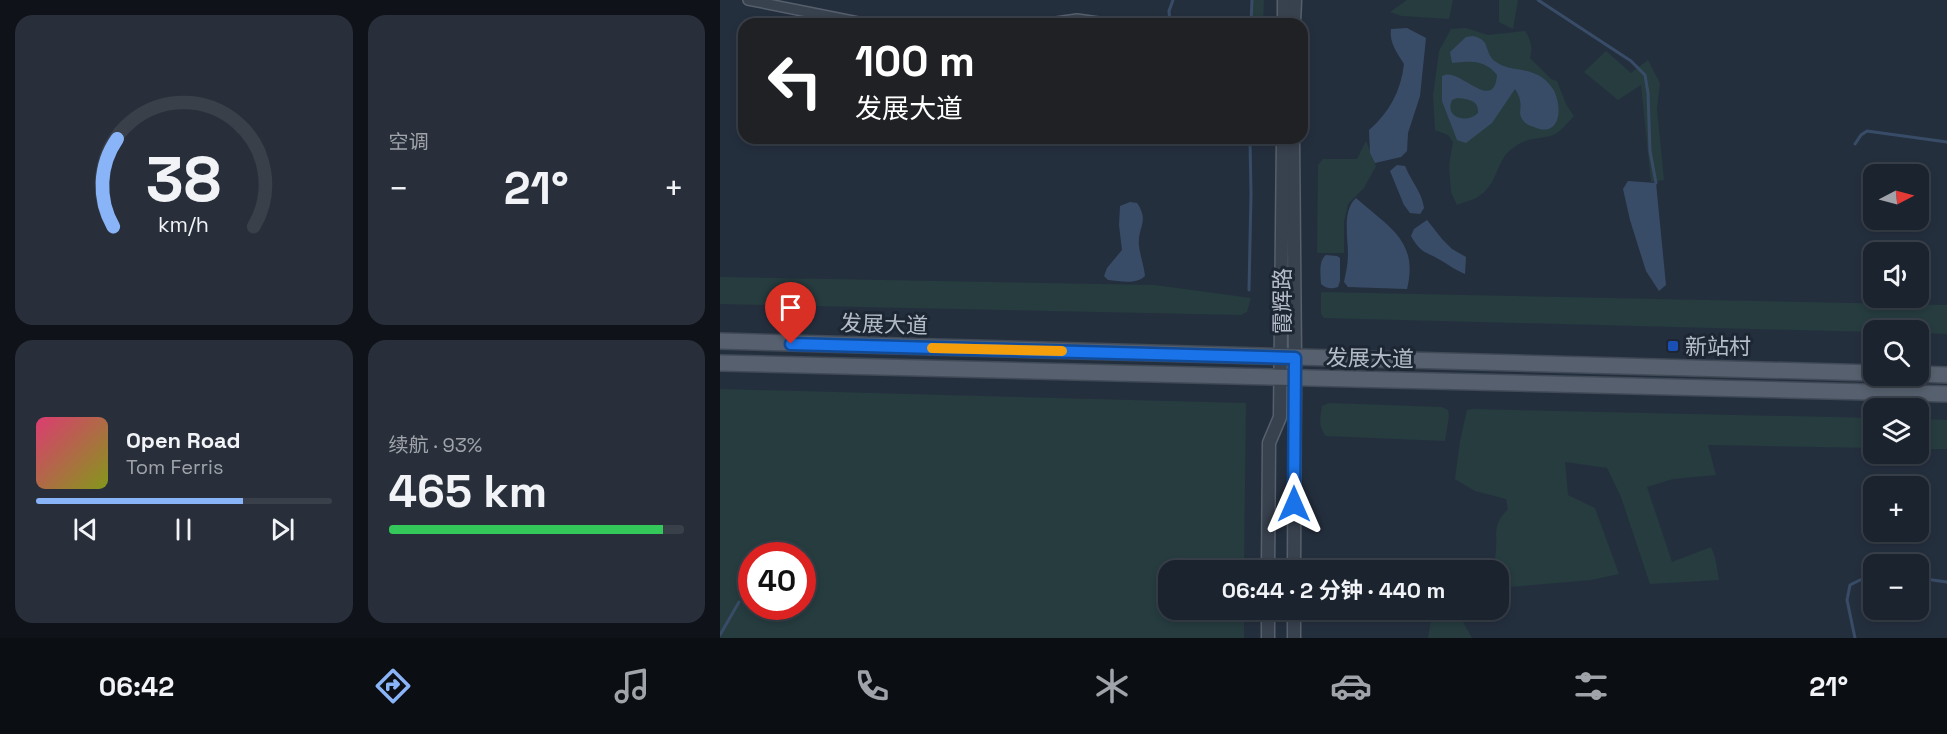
<!DOCTYPE html>
<html lang="zh">
<meta charset="utf-8">
<style>
body{margin:0;font-family:"Space Grotesk","Noto Sans SC",sans-serif;background:#282f3a;color:#f1f3f6;height:100vh;display:flex;flex-direction:column;font-size:22px;white-space:nowrap}
*{box-sizing:border-box;margin:0}
p{font-size:20px;color:#a0a4aa}
.icon{flex:none;width:33px;height:33px;fill:none;stroke:currentColor;stroke-width:2;stroke-linecap:round;stroke-linejoin:round}
.map{position:relative;flex:1;overflow:hidden}
.details{display:flex;flex-direction:column;gap:15px;padding:15px;background:#0f1319;width:720px}
.details>*{flex:none}
.banner{position:absolute;left:18px;top:18px;width:570px;height:126px;border-radius:18px;box-shadow:0 3px 9px #0003,0 0 0 2px #39404a;background:#202124;color:#fff;overflow:hidden}
.needle{width:39px;rotate:84deg}
.tools{position:absolute;left:1143px;top:164px;display:grid;gap:12px}
.tools a{display:grid;place-items:center;width:66px;height:66px;border-radius:12px;background:#1b232e;box-shadow:0 3px 9px #0003,0 0 0 2px #39404a;font-size:30px}
.speed{position:absolute;left:18px;top:542px;display:flex;gap:12px;font-size:30px;font-weight:700;text-align:center}
.speed>*{display:grid;place-content:center;width:78px;height:78px;border-radius:50%;background:#1b232e;box-shadow:0 3px 9px #0003,0 0 0 2px #39404a;line-height:1}
.speed .limit{border:9px solid #d22;background:#fff;color:#111}
.pin{position:absolute;display:grid;place-items:center;width:51px;height:51px;color:#fff;margin:-62px -26px;border-radius:50% 50% 50% 0;rotate:-45deg;box-shadow:0 0 6px #0007}
.pin .icon{rotate:45deg}
.me{position:absolute;width:66px;margin:-33px;rotate:0deg;stroke-linejoin:round;filter:drop-shadow(0 0 4px #0008)}
.turn{display:flex;align-items:center;gap:21px;height:126px;padding:0 18px;font-size:27px}
.turn .icon{width:78px;height:78px;stroke-width:2.5}
.turn b{display:block;font-size:42px;line-height:51px}
.big{font-size:45px;font-weight:700;line-height:1.1}
.details .tile{flex:1;display:flex;flex-direction:column;justify-content:center;gap:9px;min-width:0;padding:0 21px;border-radius:18px;background:#282f3a}
.details .dial{align-items:center;gap:0}
.dial svg{height:156px;overflow:visible;fill:none;stroke:#39404a;stroke-width:7;stroke-linecap:round;text-anchor:middle}
.dial text{fill:#f1f3f6;stroke:none}
.song{display:flex;align-items:center;gap:18px}
.cover{width:72px;height:72px;border-radius:9px;background:linear-gradient(135deg,hsl(340 70% 55%),hsl(70 70% 35%))}
.played{height:6px;border-radius:3px;background:linear-gradient(90deg,#8ab4f8 70%,#39404a 70%)}
.keys{display:flex;justify-content:space-around;direction:ltr}
.heat{display:flex;justify-content:space-between;align-items:center;font-size:33px;direction:ltr}
.charge{height:9px;border-radius:4px;background:linear-gradient(90deg,#34c759 93%,#39404a 0)}
.details .tiles{flex:1;display:grid;gap:15px;grid-template-columns:repeat(2,1fr)}
.trip{position:absolute;left:438px;top:560px;width:351px;height:60px;border-radius:18px;background:#1b232e;box-shadow:0 3px 9px #0003,0 0 0 2px #39404a;font-weight:700;line-height:60px;text-align:center}
.dock{display:flex;height:96px;justify-content:space-around;align-items:center;background:#0b0e12;color:#a0a4aa}
.dock .icon{width:42px;height:42px}
.dock .selected{color:#8ab4f8}
.dock b{font-size:27px;color:#f1f3f6}
main{display:flex;flex:1;min-height:0}
.map>svg:first-child{display:block}
</style>
<main>
<section class="details">
<div class="tiles">
<div class="tile dial"><svg viewBox="0 0 100 80">
<path d="M14 69A42 42 0 1 1 86 69"/>
<path d="M14 69A42 42 0 0 1 16 24" stroke="#8ab4f8"/>
<text x="50" y="56" font-size="32" font-weight="700">38</text>
<text x="50" y="72" font-size="11">km/h</text>
</svg></div>
<div class="tile"><p>空调</p>
<div class="heat"><a>−</a><b class="big">21°</b><a>+</a></div>
</div>
<div class="tile">
<div class="song"><i class="cover"></i><div><b>Open Road</b><p>Tom Ferris</p></div></div>
<div class="played"></div>
<div class="keys"><svg class="icon" aria-label="previous" viewBox="0 0 24 24"><path d="M18 5L8 12l10 7zM5 5v14"/></svg><svg class="icon" aria-label="pause" viewBox="0 0 24 24"><path d="M8 5v14M16 5v14"/></svg><svg class="icon" aria-label="next" viewBox="0 0 24 24"><path d="M6 5l10 7-10 7zM19 5v14"/></svg></div>
</div>
<div class="tile"><p>续航 · 93%</p><b class="big">465 km</b><div class="charge"></div></div>
</div>
</section>
<div class="map">
<svg width="1227" height="638" viewBox="0 0 1227 638">
<rect width="100%" height="100%" fill="#242f3e"/>
<g fill="#263c3f" fill-rule="evenodd">
<polygon points="531,0 544,0 543,24 531,24"/>
<polygon points="687,0 753,0 733,0 729,19 682,16 670,12"/>
<polygon points="779,0 798,0 793,29 779,22"/>
<path d="M746,28L768,35L805,31C811,40 813,48 810,58L831,79L837,81L846,104L854,116C848,122 841,132 833,135C818,140 809,136 793,148C778,158 778,178 766,190C759,199 747,201 737,205L731,192L729,165L733,142L728,135L715,130L713,96L719,51L731,29Z"/>
<polygon points="886,51 911,73 928,60 940,83 937,109 944,180 931,182 921,85 898,100 864,72"/>
<polygon points="646,141 656,166 644,188 628,204 624,222 624,253 597,253 598,165 603,159 637,159"/>
<polygon points="0,277 435,285 531,298 527,312 521,315 0,304"/>
<polygon points="601,292 1227,305 1227,334 1199,333 1198,330 1154,330 1153,332 604,318 601,314"/>
<path d="M0,389L526,403L524,570H448V609H524V638H0ZM32,555H82V606H32Z"/>
<path d="M609,403L722,407L728,410L729,416L725,441L606,436C598,427 600,418 602,406Z"/>
<path d="M753,409L1153,418V448L988,445L996,475L953,479L927,487L952,562L991,547L995,557L999,580L930,584L901,497L887,468L845,462L848,495L875,508L899,574L871,580L790,587L779,584L778,570H774C773,563 776,557 776,550C777,530 773,525 788,509L786,499L755,491L735,479L740,441L747,410Z"/>
<polygon points="1199,419 1227,420 1227,449 1199,449"/>
<polygon points="725,613 742,620 752,638 708,638 712,614"/>
</g>
<g fill="#394c67" fill-rule="evenodd">
<path d="M687,28L706,38L700,96L688,133L687,151L681,157L655,163L650,153L649,130C669,113 681,91 684,64C677,53 669,42 671,29Z"/>
<path d="M753,36C772,40 763,53 776,62C793,74 817,64 833,89C843,106 841,139 814,127C809,125 805,124 802,119C798,113 802,108 800,101C800,97 797,92 795,89L772,123L746,143L737,140L722,101V76C738,65 774,115 777,75C765,59 750,61 732,63L730,52L746,37ZM737,98C748,99 759,100 758,113C747,124 724,118 732,100Z"/>
<path d="M677,165L685,166C691,181 702,192 704,208L700,214L690,213L684,205L670,171Z"/>
<polygon points="908,181 936,183 946,285 939,291 926,271 910,220 903,189"/>
<path d="M636,198C668,227 699,240 687,289L628,287L624,282C626,273 628,263 628,254C628,236 622,211 636,198Z"/>
<path d="M410,202L417,203C430,222 417,227 419,246C420,256 424,265 425,276C416,285 400,281 388,280L384,276L387,268L402,250L399,225L400,206Z"/>
<path d="M707,220L722,239L732,249L746,257L745,274C736,270 730,266 722,261C706,251 702,255 691,236L694,229Z"/>
<path d="M606,255L617,256L620,258V281L618,287C611,289 607,289 601,284C601,275 598,261 606,255Z"/>
</g>
<g fill="none" stroke-linecap="round" stroke-linejoin="round">
<g stroke="#394c67" stroke-width="3">
<polyline points="818,0 911,61 925,75 928,93 930,151 936,183"/>
<polyline points="450,24 449,11 453,0"/>
<polyline points="531,24 532,0"/>
<polyline points="1135,144 1141,135 1147,131 1227,142"/>
<polyline points="529,290 531,194 530,141"/>
<polyline points="1198,578 1227,582"/>
<polyline points="0,635 19,602"/>
<polyline points="1135,638 1127,600 1130,585 1140,580 1154,580"/>
</g>
<g stroke="#565f6c" stroke-width="12">
<g id="minor">
<polyline points="28,0 148,24"/>
<polyline points="322,24 357,19 393,24"/>
</g>
</g>
<g stroke="#565f6c" stroke-width="15">
<g id="tertiary">
<polyline points="564,24 564,0"/>
<polyline points="574,24 575,0"/>
<polyline points="573,138 575,358 574,570"/>
<polyline points="548,570 549,443 560,417 563,138"/>
<polyline points="548,638 548,609"/>
<polyline points="574,638 574,609"/>
</g>
</g>
<g stroke="#414a57" stroke-width="18">
<g id="primary">
<polyline points="0,341 1154,373"/>
<polyline points="0,363 1227,394"/>
<polyline points="1198,374 1227,375"/>
</g>
</g>
<use href="#minor" stroke="#38414e" stroke-width="9"/>
<use href="#tertiary" stroke="#38414e" stroke-width="12"/>
<use href="#primary" stroke="#56606e" stroke-width="15"/>
</g>
<g fill="none" stroke-linecap="round" stroke-linejoin="round">
<g stroke="#114b97" stroke-width="15">
<polyline id="route" points="71,344 575,358 574,504"/>
</g>
<use href="#route" stroke="#1a73e8" stroke-width="10"/>
<polyline stroke="#f59e0b" stroke-width="10" points="212,348 342,351"/>
</g>
<rect fill="#1a4fb4" stroke="#1d2633" stroke-width="2" x="947" y="340" width="12" height="12" rx="3"/>
<g text-anchor="middle" stroke-width="6" stroke-linejoin="round" paint-order="stroke">
<g font-size="22" fill="#b4bcc9" stroke="#1d2633">
<text transform="translate(562 301) rotate(-90)" y="8">霞辉路</text>
<text transform="translate(164 324) rotate(2)" y="8">发展大道</text>
<text transform="translate(650 358) rotate(1)" y="8">发展大道</text>
</g>
<g font-size="22" fill="#b4bcc9" stroke="#1d2633" text-anchor="start">
<text x="965" y="354">新站村</text>
</g>
</g>
</svg>
<div class="tools">
<a><svg class="needle" viewBox="-14 -14 28 28"><path d="M0-13l5 13h-10z" fill="#e53935"/><path d="M0 13l5-13h-10z" fill="#a0a4aa"/></svg></a>
<a><svg class="icon" aria-label="sound" viewBox="0 0 24 24"><path d="M4 9h4l5-4v14l-5-4H4zM17 9q2 3 0 6"/></svg></a>
<a><svg class="icon" aria-label="search" viewBox="0 0 24 24"><circle cx="10" cy="10" r="6"/><path d="M15 15l6 6"/></svg></a>
<a><svg class="icon" aria-label="layers" viewBox="0 0 24 24"><path d="M12 4l9 5-9 5-9-5zM3 14l9 5 9-5"/></svg></a>
<a>+</a>
<a>−</a>
</div>
<div class="speed"><div class="limit">40</div></div>
<div class="pin" style="left:71px;top:344px;background:#d93025"><svg class="icon" aria-label="arrive" viewBox="0 0 24 24"><path d="M6 21V4h12l-3 4 3 4H6"/></svg></div>
<svg class="me" style="left:574px;top:504px" viewBox="-20 -20 40 40"><path d="M0-17L14 15 0 8-14 15z" fill="#1a73e8" stroke="#fff" stroke-width="4"/></svg>
<div class="trip">06:44 · 2 分钟 · 440 m</div>
<div class="banner">
<div class="turn"><svg class="icon" aria-label="left" viewBox="0 0 24 24"><path d="M17 20v-9H6M10 6l-5 5 5 5"/></svg><div><b>100 m</b>发展大道</div></div>
</div>
</div>
</main>
<nav class="dock">
<b>06:42</b>
<svg class="icon selected" aria-label="directions" viewBox="0 0 24 24"><path d="M12 3l9 9-9 9-9-9zM9 14v-3h6M13 9l2 2-2 2"/></svg>
<svg class="icon" aria-label="music" viewBox="0 0 24 24"><path d="M9 18V5l10-2v13"/><circle cx="6" cy="18" r="3"/><circle cx="16" cy="16" r="3"/></svg>
<svg class="icon" aria-label="phone" viewBox="0 0 24 24"><path d="M5 4h4l2 5-3 2q2 4 5 5l2-3 5 2v4C11 20 4 13 5 4z"/></svg>
<svg class="icon" aria-label="climate" viewBox="0 0 24 24"><path d="M12 3v18M4 7l16 10M4 17L20 7"/></svg>
<svg class="icon" aria-label="car" viewBox="0 0 24 24"><path d="M5 17H2v-5l4-1 3-4h7l3 4 3 1v5h-3M9 17h6M6 11h13"/><circle cx="7" cy="17" r="2"/><circle cx="17" cy="17" r="2"/></svg>
<svg class="icon" aria-label="filters" viewBox="0 0 24 24"><path d="M4 7h16M4 17h16"/><circle cx="9" cy="7" r="2"/><circle cx="15" cy="17" r="2"/></svg>
<b>21°</b>
</nav>
